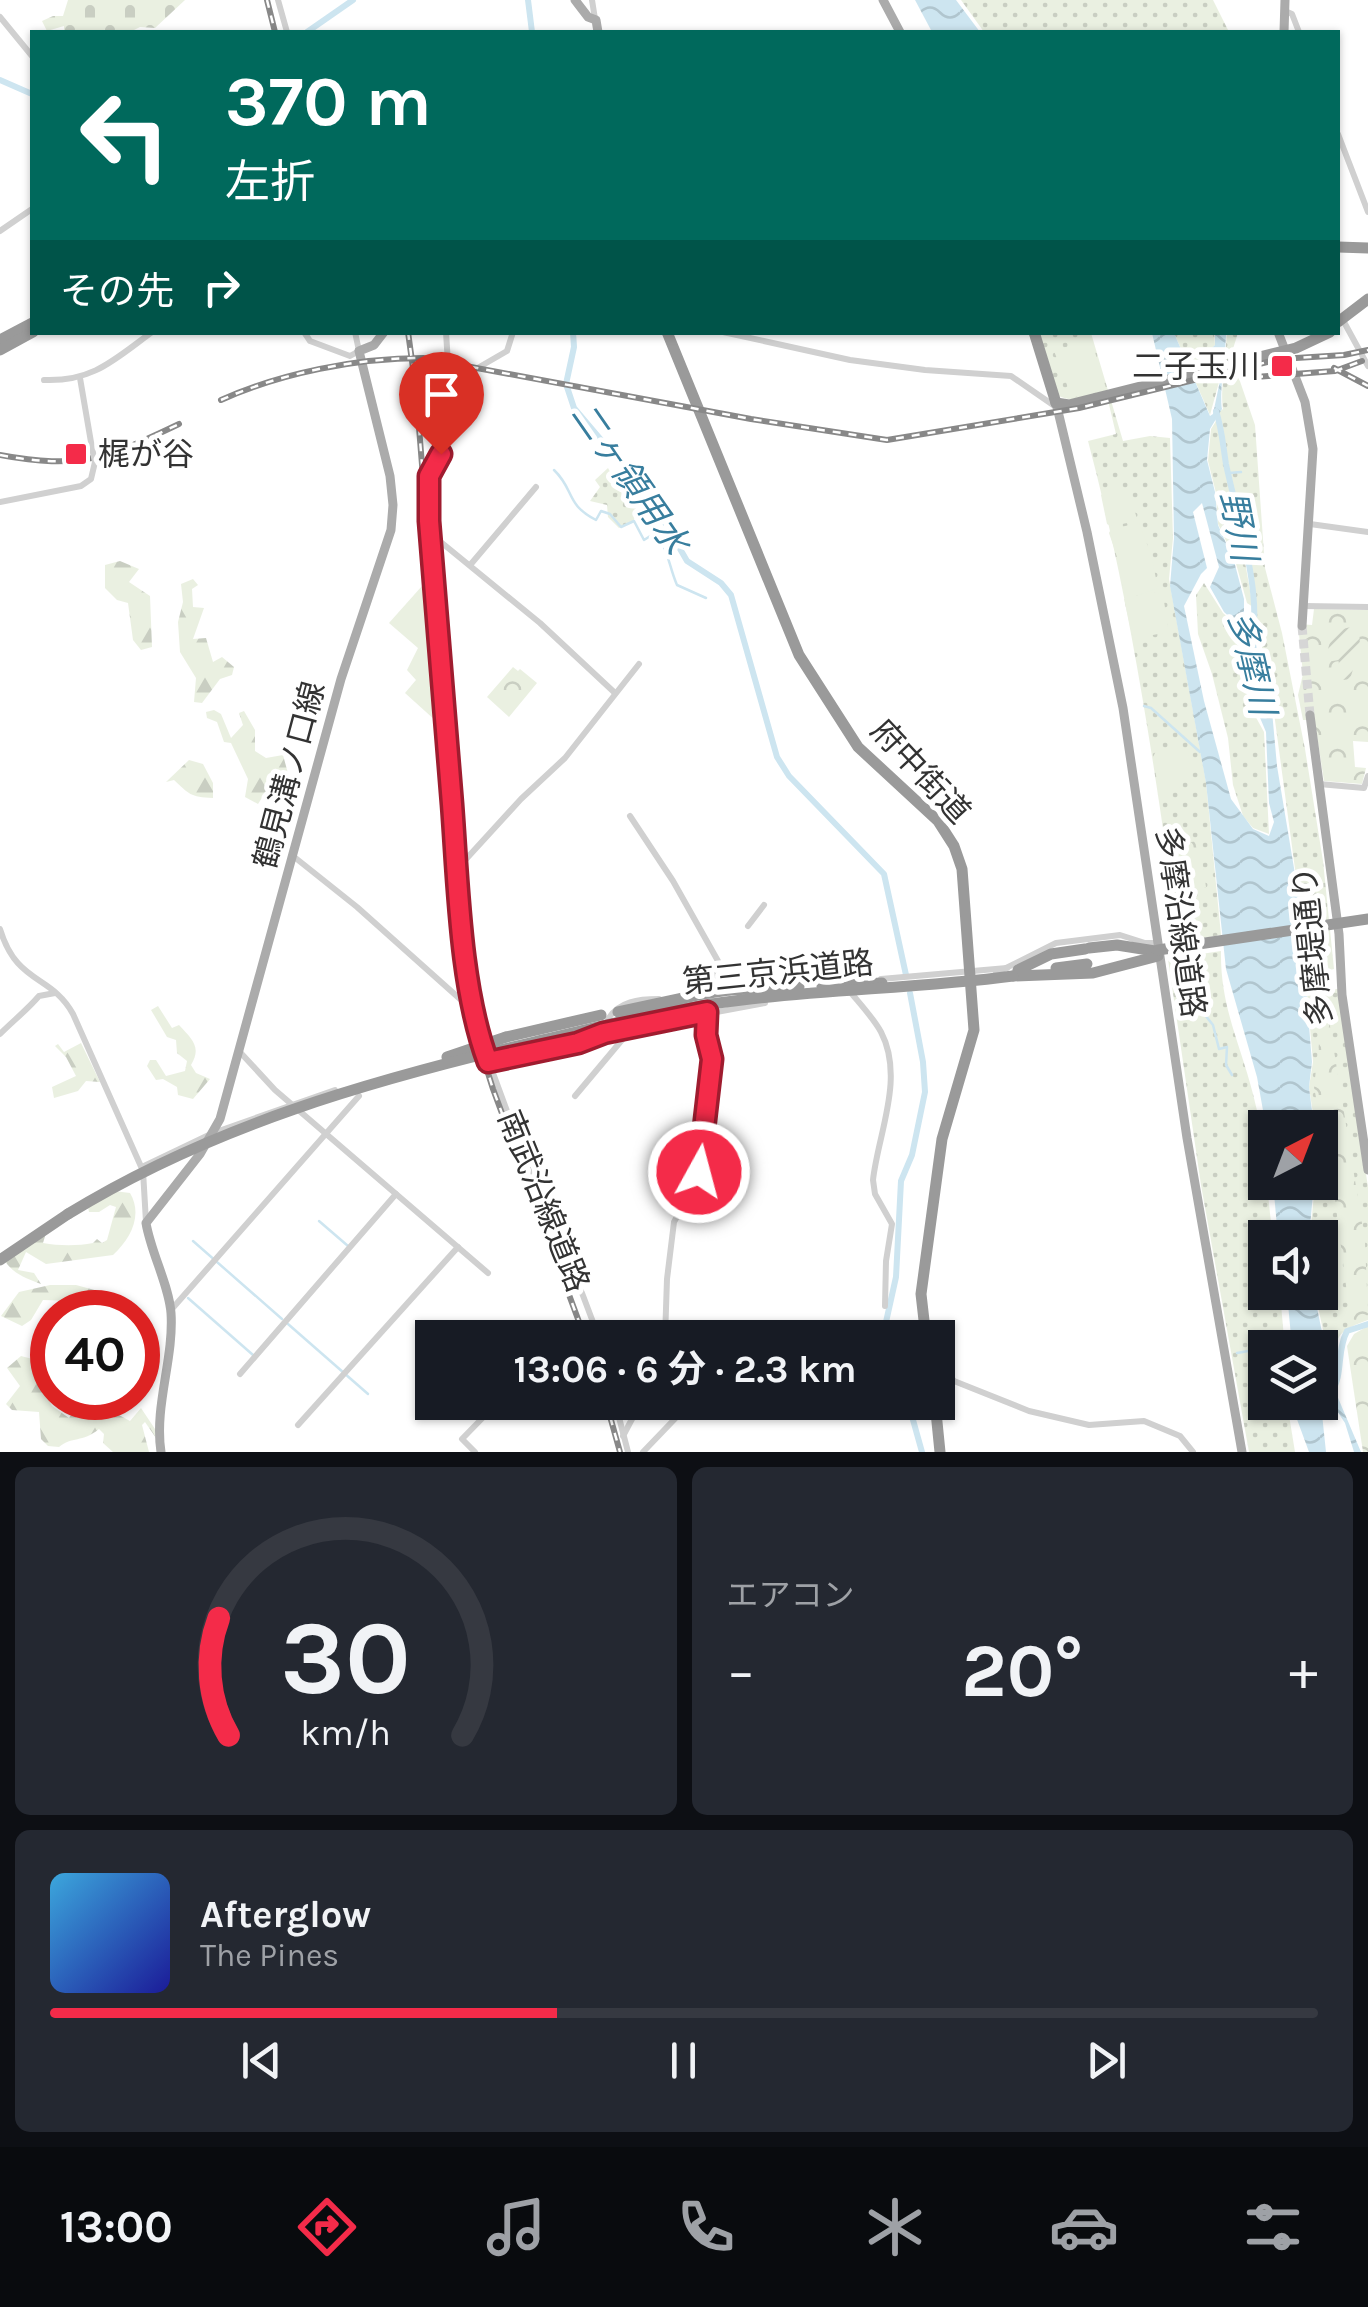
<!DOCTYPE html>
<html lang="ja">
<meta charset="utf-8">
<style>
body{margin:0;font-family:Karla,"Noto Sans JP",sans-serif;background:#242831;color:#f1f3f6;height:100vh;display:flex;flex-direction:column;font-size:38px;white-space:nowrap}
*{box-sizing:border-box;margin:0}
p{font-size:32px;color:#9ea1a6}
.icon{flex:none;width:55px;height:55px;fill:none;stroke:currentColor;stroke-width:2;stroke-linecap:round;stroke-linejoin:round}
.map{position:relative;height:1452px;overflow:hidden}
.panel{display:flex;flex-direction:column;gap:15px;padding:15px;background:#0d0f14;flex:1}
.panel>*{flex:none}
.hud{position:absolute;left:30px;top:30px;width:1310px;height:305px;border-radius:0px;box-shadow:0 2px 8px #0004;background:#00695c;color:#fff;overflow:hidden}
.needle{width:65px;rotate:42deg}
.controls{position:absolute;left:1248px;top:1110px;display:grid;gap:20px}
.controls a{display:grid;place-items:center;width:90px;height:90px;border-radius:0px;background:#171b24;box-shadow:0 2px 8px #0004;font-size:50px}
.speed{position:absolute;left:30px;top:1290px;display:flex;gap:20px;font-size:50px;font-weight:700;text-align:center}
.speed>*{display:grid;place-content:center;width:130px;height:130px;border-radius:50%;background:#171b24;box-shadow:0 2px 8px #0004;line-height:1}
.speed .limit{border:15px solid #d22;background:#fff;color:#111}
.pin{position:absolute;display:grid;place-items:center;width:85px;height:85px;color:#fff;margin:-102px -42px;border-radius:50% 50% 50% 0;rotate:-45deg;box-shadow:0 0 10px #0007}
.pin .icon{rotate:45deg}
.me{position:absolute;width:110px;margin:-55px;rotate:7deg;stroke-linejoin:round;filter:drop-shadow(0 0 8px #0008)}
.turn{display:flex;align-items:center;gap:35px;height:210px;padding:0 30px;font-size:45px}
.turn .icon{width:130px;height:130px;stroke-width:2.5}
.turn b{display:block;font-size:70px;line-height:85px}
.then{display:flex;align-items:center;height:95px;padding:0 30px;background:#0003;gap:20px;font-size:38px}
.big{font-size:75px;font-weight:700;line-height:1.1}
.panel .tile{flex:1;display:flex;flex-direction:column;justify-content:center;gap:15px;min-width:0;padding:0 35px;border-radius:15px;background:#242831}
.panel .dial{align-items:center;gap:0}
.dial svg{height:260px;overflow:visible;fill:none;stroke:#363941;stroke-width:7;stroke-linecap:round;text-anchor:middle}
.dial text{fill:#f1f3f6;stroke:none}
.song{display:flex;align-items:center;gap:30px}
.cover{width:120px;height:120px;border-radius:15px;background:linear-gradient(135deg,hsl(200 70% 55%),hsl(240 70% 35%))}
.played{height:10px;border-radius:5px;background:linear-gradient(90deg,#f42b49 40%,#363941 40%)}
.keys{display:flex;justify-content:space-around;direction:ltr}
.heat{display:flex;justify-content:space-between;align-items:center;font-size:55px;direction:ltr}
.panel .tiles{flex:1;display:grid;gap:15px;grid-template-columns:1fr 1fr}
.tile:last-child{grid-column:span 2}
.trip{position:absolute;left:415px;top:1320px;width:540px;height:100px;border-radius:0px;background:#171b24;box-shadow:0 2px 8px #0004;font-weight:700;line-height:100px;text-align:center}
.tab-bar{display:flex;height:160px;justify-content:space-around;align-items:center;background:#090b0e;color:#9ea1a6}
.tab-bar .icon{width:70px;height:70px}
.tab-bar .selected{color:#f42b49}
.tab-bar b{font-size:45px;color:#f1f3f6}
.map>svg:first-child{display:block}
</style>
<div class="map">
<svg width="1368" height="1452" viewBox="0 0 1368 1452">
<defs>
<pattern id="grass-dots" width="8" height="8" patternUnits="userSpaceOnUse" patternTransform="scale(2.5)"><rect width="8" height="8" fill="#eaf0e1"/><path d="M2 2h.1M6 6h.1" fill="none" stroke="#c9cec2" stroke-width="1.8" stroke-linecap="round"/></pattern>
<pattern id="forest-firs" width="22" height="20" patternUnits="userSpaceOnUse" patternTransform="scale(2.5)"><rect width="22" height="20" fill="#eaf0e1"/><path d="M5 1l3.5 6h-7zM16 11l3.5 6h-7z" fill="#c9cec2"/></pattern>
<pattern id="cemetery-stones" width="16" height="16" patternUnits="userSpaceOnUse" patternTransform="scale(2.5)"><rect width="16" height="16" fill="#eaf0e1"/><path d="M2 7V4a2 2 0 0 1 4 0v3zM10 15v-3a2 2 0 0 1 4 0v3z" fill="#c9cec2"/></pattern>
<pattern id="park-crowns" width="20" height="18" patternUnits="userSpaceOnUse" patternTransform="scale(2.5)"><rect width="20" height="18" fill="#eaf0e1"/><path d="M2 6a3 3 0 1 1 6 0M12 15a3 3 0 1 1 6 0" fill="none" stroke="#c9cec2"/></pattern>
<pattern id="garden-furrows" width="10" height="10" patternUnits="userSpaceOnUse" patternTransform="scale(2.5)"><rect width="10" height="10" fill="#eaf0e1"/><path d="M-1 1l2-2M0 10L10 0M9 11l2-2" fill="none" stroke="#c9cec2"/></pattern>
<pattern id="water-waves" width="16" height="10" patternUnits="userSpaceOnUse" patternTransform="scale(2.5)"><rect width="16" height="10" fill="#cde5f0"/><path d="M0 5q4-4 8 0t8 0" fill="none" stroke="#b0c5ce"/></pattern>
</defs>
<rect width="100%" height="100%" fill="#fff"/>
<g fill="url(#grass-dots)">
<polygon points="961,0 1213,0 1229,32 984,32"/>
<polygon points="1214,332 1215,345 1211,350 1222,371 1210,415 1174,333"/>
<path d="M1036,333H1091L1123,441L1150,436L1170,438L1173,538L1169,579L1206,782L1221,935L1179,942C1156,775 1131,602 1088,441L1116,434L1106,392C1089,396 1071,405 1056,394Z"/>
<path d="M1227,333H1238L1231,355L1255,425L1265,568L1282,633L1305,749L1323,861L1334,969L1330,970L1331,976L1315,978L1316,985H1332L1333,989H1338L1368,1187V1320C1318,1337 1345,1349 1335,1385L1315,1293L1320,1292V1238L1310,1237L1315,1183L1320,1182V1128L1315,1127L1309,1087L1313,1062L1298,891L1274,713L1219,412L1223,409C1220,396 1226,350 1227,333Z"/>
<polygon points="1218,418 1221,428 1253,607 1247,603 1235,560 1218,524 1216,493 1208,461 1211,429"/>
<polygon points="608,468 616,483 630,477 635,484 621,490 624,501 636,507 634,520 619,528 608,517 607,505 590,501 600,487 595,480"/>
<polygon points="1204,583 1223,613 1231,620 1246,649 1253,712 1264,732 1269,834 1253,828 1243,816 1233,785 1228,738 1212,674 1198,634 1196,595"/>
<path d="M1221,951C1220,1006 1240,1043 1253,1094C1266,1142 1266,1189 1273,1237L1265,1238V1292L1280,1293L1284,1338L1277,1339L1275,1347L1265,1348V1402L1287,1403L1295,1452H1249L1201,1185L1168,959Z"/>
</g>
<g fill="url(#forest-firs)">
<polygon points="120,561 139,569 129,582 150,596 152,647 141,650 133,640 128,603 117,600 105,588 105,565"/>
<polygon points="193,579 198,585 192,589 193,607 204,608 193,639 206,638 213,662 222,657 234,667 232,675 220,679 202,703 194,702 196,678 180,652 178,622 183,602 181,584"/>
<polygon points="214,710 221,714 231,738 243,725 239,713 244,711 255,730 255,751 266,758 283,755 289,777 278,773 258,804 245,797 248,779 231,743 224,742 217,722 207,718 206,712"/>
<path d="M189,760L203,764L213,783V798C190,797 189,794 174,780L166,782Z"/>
<path d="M158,1006L172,1028L179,1025C192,1039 202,1047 191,1065L196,1073L210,1079L193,1099L178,1095L177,1087L163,1079L156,1080L147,1066L150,1060H156L166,1076L185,1071L187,1061L177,1053L176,1040L167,1037L151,1010Z"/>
<polygon points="81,1043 100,1082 86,1081 78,1091 54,1098 52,1087 76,1076 66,1057 55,1046 58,1044 64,1052"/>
<path d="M114,1191L130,1193C143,1215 131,1238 113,1255L46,1264L26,1252L18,1270L34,1273L41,1284C28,1279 13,1274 5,1261L46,1233L43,1243C59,1246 78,1246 93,1243L97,1239L102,1243L107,1240L116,1207L110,1205L99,1212H89L88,1207Z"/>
<polygon points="50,1285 76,1285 113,1295 116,1311 73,1312 71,1301 43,1300 31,1320 22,1326 1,1316 19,1292"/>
<path d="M21,1356L44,1362L52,1357V1384L47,1397L52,1406L69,1418L75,1409L106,1408L130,1421L141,1408L155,1429L156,1438L145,1422L142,1425L149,1452H113L103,1443L104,1434L99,1429C82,1443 72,1436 59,1447L48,1446L41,1439L39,1412L12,1410L6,1404L20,1386L7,1368Z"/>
</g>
<polygon fill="url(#cemetery-stones)" points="68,0 185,0 155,28 140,27 130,32 64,32 64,26 47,31 42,21 53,16 63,16"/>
<g fill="url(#park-crowns)">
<polygon points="1314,609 1368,610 1368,742 1353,741 1355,767 1366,768 1362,784 1324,781 1313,710 1308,709 1308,720 1303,720 1298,695 1303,674 1298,624 1312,625"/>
<polygon points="513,667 518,671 520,669 537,683 509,717 487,697"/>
<polygon points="1199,841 1206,887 1175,891 1168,845"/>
<polygon points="1324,989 1365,1242 1368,1315 1355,1320 1350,1317 1326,1129 1322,1129 1314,1087 1323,1009 1321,990"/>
<polygon points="1368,1326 1368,1452 1363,1452 1347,1346 1354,1334"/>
</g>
<path fill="url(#garden-furrows)" d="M1359,626L1360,647L1350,679L1343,680L1338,672L1339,660L1326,662C1329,638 1333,628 1359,626Z"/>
<g fill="#eaf0e1">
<polygon points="1091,339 1106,388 1072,398 1054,351"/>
<polygon points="1110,489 1128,492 1138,521 1111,526 1107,524 1101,495"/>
<polygon points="1139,523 1151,554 1145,556 1151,555 1158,588 1136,596 1156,592 1163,595 1168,626 1163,633 1133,639 1124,599 1129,597 1124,594 1119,563 1109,533 1111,529"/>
<polygon points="422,586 426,591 436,721 405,693 416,680 407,670 418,648 389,623"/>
<polygon points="1181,746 1188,751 1190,774 1179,788 1159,793 1153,757 1156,751"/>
</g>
<g fill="url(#water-waves)" fill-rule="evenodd">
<polygon points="915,0 956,0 980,32 932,32"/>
<path d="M1152,333H1174L1210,416L1213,414L1222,371L1211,349L1215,345V333H1226C1226,350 1219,396 1222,409L1210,429L1207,460L1215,492L1218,525L1234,561L1244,599V617L1255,633L1258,662L1272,711L1277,766L1298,892L1312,1062L1309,1087L1314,1127H1266L1257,1077L1226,969L1206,783L1170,586L1174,538L1172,419ZM1202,503L1219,567L1210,587L1224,612L1233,620L1238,619L1250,648L1253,701L1266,732L1269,803L1274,822L1269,836L1253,829L1231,799L1204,701L1184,606L1201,574L1207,568L1193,512Z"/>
<polygon points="1273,1183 1314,1183 1309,1237 1278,1237"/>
<polygon points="1287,1293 1314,1293 1333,1386 1361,1452 1354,1452 1345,1423 1331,1402 1327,1403 1322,1414 1326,1452 1309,1452 1291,1403 1320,1402 1320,1348 1292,1347"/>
</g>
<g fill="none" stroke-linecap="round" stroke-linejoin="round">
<g stroke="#cde5f0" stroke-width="2.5">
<path d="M554,470C575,490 565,504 596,520L601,511L610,514L621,527L634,521L644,540L655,533C668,547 669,567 677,585L706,598"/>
<polyline points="1229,473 1241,472"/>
<polyline points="1144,706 1151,708 1200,752"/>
<polyline points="1194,968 1199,970 1199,983 1196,983 1197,1005 1213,1025 1219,1049 1227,1047 1226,1065 1232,1075"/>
<polyline points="1306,985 1329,980"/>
<polyline points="319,1221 348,1246"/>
<polyline points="193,1241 282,1319"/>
<polyline points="188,1298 253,1355"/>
<polyline points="288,1324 368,1394"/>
<polyline points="1269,1348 1292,1343"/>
<polyline points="1237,1353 1265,1348"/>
</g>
<g stroke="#cde5f0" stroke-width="6">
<polyline points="528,0 532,32"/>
<polyline points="307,32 353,0"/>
<polyline points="0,80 32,94"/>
<polyline points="573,332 574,347 566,384 574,408 652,500 687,561 721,583 731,595 777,757 789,776 884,874 906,975"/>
<path d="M1216,411C1222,429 1223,446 1226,464C1235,509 1264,597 1251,640"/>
<polyline points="887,1338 886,1322 896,1277 901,1181 912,1155 925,1092 923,1062 910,993"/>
<path d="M1331,1393C1344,1374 1336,1352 1347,1331L1368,1324"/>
<polyline points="908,1402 922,1452"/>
</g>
<polyline stroke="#d6d6d6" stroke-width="9" stroke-dasharray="9 4.5" stroke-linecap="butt" points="1302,626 1310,715"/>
<g stroke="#d0d0d0" stroke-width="6">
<polyline points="278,0 287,32"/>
<polyline points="592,0 595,19"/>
<polyline points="1285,11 1292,14 1299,32"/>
<polyline points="0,17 32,56"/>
<polyline points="1338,134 1368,212"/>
<polyline points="0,231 32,209"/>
<polyline points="1345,317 1344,322 1368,366"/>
<polyline points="304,332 310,341 350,356 359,351 355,332"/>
<polyline points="446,332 452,426 447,446 430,472 428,504 457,869 479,1035 560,1255 582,1293 599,1338"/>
<polyline points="723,332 850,360 925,370 1011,376 1056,407"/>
<polyline points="80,378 92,448"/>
<path d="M44,380C93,382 115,359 152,332"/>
<polyline points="450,384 507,351 513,332"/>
<polyline points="0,502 81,486 91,479 95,462"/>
<polyline points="1310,524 1368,532"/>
<polyline points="431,534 540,623 615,693"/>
<polyline points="471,564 536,487"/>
<polyline points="1304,606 1368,607"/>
<polyline points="1319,784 1364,788 1368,776"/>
<polyline points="630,816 673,881 718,961 705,1027 711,1059 702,1157 696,1182 674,1222 667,1279 665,1338"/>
<polyline points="293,856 357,907 460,999 472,998"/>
<polyline points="457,869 521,799 565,758 639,664"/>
<polyline points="748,926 764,905"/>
<path d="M0,929C17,985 51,974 73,1014L143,1171L146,1222"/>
<polyline points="996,973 1056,943 1120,935 1145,943 1159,943"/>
<polyline points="881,979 1007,968"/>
<polyline points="796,983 823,982"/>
<path d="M852,994C862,1006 874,1019 881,1032C905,1078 878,1134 873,1180L875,1194L892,1224L886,1261L885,1306"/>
<path d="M608,1019C619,1001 639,999 659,999"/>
<polyline points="604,1033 765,1003"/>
<path d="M0,1034C14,1020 27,1010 39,996L55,993"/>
<polyline points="239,1051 275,1090 488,1273"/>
<polyline points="489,1061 578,1043 607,1030"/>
<polyline points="575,1096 632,1028"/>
<polyline points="142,1167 213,1133 335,1090"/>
<polyline points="171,1310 359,1096"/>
<polyline points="938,1362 954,1381 1029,1411 1089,1425 1144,1421 1180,1436 1193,1452"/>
<polyline points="240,1374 396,1194"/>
<polyline points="615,1402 628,1452"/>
<polyline points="298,1425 458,1247"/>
<polyline points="623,1436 641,1402"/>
<polyline points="475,1452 462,1439 498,1402"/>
<polyline points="643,1452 691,1402"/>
</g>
<g stroke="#ababab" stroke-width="9">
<polyline points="575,0 588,17 596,20 598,32"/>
<polyline points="883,0 900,32"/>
<polyline points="1284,32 1285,0"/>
<polyline points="1278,332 1305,402 1313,449 1302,626"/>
<polyline points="1056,403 1087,532 1123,708 1187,1138 1242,1452"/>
<polyline points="1310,715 1339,934 1342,995 1368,1170"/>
<path d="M161,1452C154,1406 174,1359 171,1313C169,1285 151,1253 146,1223L200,1154L220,1119L341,679L391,530L393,505L390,476L359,351L374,345L384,332"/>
</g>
<g stroke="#9a9a9a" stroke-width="11">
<polyline points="1338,247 1368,248"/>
<polyline points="1338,322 1368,299"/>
<polyline points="667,332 799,655 858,747 938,821 954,846 962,869 974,1030 942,1139 921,1294 926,1338"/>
<polyline points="1034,332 1056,403"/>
<polyline points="0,340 32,323"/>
<polyline points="0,350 33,332"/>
<polyline points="1056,403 1069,405 1296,348 1330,332"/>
<polyline points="1089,948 1117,945 1155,951"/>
<polyline points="1056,968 1087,964"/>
<polyline points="1018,970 1051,954 1085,949"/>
<polyline points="1013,976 1093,973 1158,956"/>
<polyline points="822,986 882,983"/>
<polyline points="729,990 799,987"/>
<polyline points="618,1012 702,994"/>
<polyline points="506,1037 601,1015"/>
<polyline points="0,1260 68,1214"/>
<polyline points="935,1402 940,1452"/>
</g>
<g stroke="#888" stroke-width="6">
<g id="rail">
<polyline points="267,0 275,32"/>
<polyline points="408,332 416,390 465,1000 493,1089 585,1338"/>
<polyline points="1334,368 1368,386"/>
<polyline points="1255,377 1335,371 1362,361"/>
<path d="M221,400C281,373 357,358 423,358L751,419L887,440L1079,408L1280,359L1344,355L1368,350"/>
<path d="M0,455C80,470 108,458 179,424"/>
<polyline points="606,1402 620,1452"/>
</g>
</g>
<use href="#rail" stroke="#fff" stroke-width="2.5" stroke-dasharray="8" stroke-linecap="butt"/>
<polyline stroke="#d0d0d0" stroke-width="6" points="92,448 95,462"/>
<g stroke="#9a9a9a" stroke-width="11">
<polyline points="1158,950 1368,919"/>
<polyline points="702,994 729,990"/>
<polyline points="447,1057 506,1037"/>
<path d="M68,1214C211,1126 372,1080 534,1042C603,1026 671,1008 742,1000C832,989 923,988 1013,976"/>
</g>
</g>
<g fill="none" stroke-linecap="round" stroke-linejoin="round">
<g stroke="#9f1c2f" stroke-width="25">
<path id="route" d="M441,454L429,476V521C436,615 445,709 452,804C458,883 460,988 488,1062L578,1043L604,1033L707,1012L706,1035L712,1059L699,1172"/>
</g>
<use href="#route" stroke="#f42b49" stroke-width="18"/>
</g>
<g fill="#f42b49" stroke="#fff" stroke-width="4">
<rect x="1270" y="354" width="24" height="24" rx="5"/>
<rect x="64" y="442" width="24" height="24" rx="5"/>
</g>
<g text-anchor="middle" stroke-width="10" stroke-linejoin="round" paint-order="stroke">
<g font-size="32" fill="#333" stroke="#fff" text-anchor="end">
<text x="1260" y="377">二子玉川</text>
<text x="98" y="465" text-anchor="start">梶が谷</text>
</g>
<g font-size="32" fill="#333" stroke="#fff">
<text transform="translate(921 771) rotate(47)" y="11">府中街道</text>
<text transform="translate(289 775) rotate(-75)" y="11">鶴見溝ノ口線</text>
<text transform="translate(1181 922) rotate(82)" y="11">多摩沿線道路</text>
<text transform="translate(1312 946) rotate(-96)" y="11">多摩堤通り</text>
<text transform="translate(778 972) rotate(-6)" y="11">第三京浜道路</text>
<text transform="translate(544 1201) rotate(68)" y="11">南武沿線道路</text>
</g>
<g font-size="35" font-style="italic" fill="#387e9e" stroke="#fff">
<text transform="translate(630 478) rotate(55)" y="12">二ヶ領用水</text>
<text transform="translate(1239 526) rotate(79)" y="12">野川</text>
<text transform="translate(1252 663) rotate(77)" y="12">多摩川</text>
</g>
</g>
</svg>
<div class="controls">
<a><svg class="needle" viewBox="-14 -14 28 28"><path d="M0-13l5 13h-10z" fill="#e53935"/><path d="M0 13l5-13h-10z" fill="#9ea1a6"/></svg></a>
<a><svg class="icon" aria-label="sound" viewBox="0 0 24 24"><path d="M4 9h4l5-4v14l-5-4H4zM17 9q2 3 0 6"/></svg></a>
<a><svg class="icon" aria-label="layers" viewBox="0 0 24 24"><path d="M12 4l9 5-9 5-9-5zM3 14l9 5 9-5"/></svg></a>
</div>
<div class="speed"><div class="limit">40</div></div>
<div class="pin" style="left:441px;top:454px;background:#d93025"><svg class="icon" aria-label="arrive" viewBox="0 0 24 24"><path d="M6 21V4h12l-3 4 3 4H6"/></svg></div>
<svg class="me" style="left:699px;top:1172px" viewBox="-20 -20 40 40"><circle r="17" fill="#f42b49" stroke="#fff" stroke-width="3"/><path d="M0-11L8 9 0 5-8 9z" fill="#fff"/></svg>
<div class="trip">13:06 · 6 分 · 2.3 km</div>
<div class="hud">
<div class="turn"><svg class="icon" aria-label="left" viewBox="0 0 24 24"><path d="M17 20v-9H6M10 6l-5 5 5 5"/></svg><div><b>370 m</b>左折</div></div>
<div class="then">その先<svg class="icon" aria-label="right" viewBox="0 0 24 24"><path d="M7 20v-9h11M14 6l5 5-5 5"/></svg></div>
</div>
</div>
<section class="panel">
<div class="tiles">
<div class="tile dial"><svg viewBox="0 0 100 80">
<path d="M14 69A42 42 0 1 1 86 69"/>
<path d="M14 69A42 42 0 0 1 11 33" stroke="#f42b49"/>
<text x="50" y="56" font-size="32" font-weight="700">30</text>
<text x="50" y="72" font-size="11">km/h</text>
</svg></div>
<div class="tile"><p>エアコン</p>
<div class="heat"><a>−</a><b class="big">20°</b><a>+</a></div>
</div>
<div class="tile">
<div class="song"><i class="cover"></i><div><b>Afterglow</b><p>The Pines</p></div></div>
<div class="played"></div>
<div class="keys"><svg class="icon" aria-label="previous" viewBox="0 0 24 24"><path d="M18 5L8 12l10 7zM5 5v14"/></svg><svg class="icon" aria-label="pause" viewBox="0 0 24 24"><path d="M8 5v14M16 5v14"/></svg><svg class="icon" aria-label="next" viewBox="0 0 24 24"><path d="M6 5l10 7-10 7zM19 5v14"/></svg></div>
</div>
</div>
</section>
<nav class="tab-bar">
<b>13:00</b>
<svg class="icon selected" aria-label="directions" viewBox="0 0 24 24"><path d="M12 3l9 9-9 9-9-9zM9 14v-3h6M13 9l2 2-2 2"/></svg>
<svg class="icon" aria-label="music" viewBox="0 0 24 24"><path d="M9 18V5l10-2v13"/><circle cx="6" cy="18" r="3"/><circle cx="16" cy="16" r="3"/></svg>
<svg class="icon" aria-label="phone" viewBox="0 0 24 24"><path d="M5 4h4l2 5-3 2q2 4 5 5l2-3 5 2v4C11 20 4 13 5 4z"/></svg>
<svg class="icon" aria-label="climate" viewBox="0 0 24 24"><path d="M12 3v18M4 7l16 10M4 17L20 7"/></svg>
<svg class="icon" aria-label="car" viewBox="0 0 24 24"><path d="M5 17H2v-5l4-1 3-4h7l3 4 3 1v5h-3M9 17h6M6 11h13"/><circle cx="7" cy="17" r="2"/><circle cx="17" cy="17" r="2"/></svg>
<svg class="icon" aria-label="filters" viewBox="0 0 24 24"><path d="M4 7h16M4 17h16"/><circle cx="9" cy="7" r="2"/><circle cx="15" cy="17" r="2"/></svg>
</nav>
